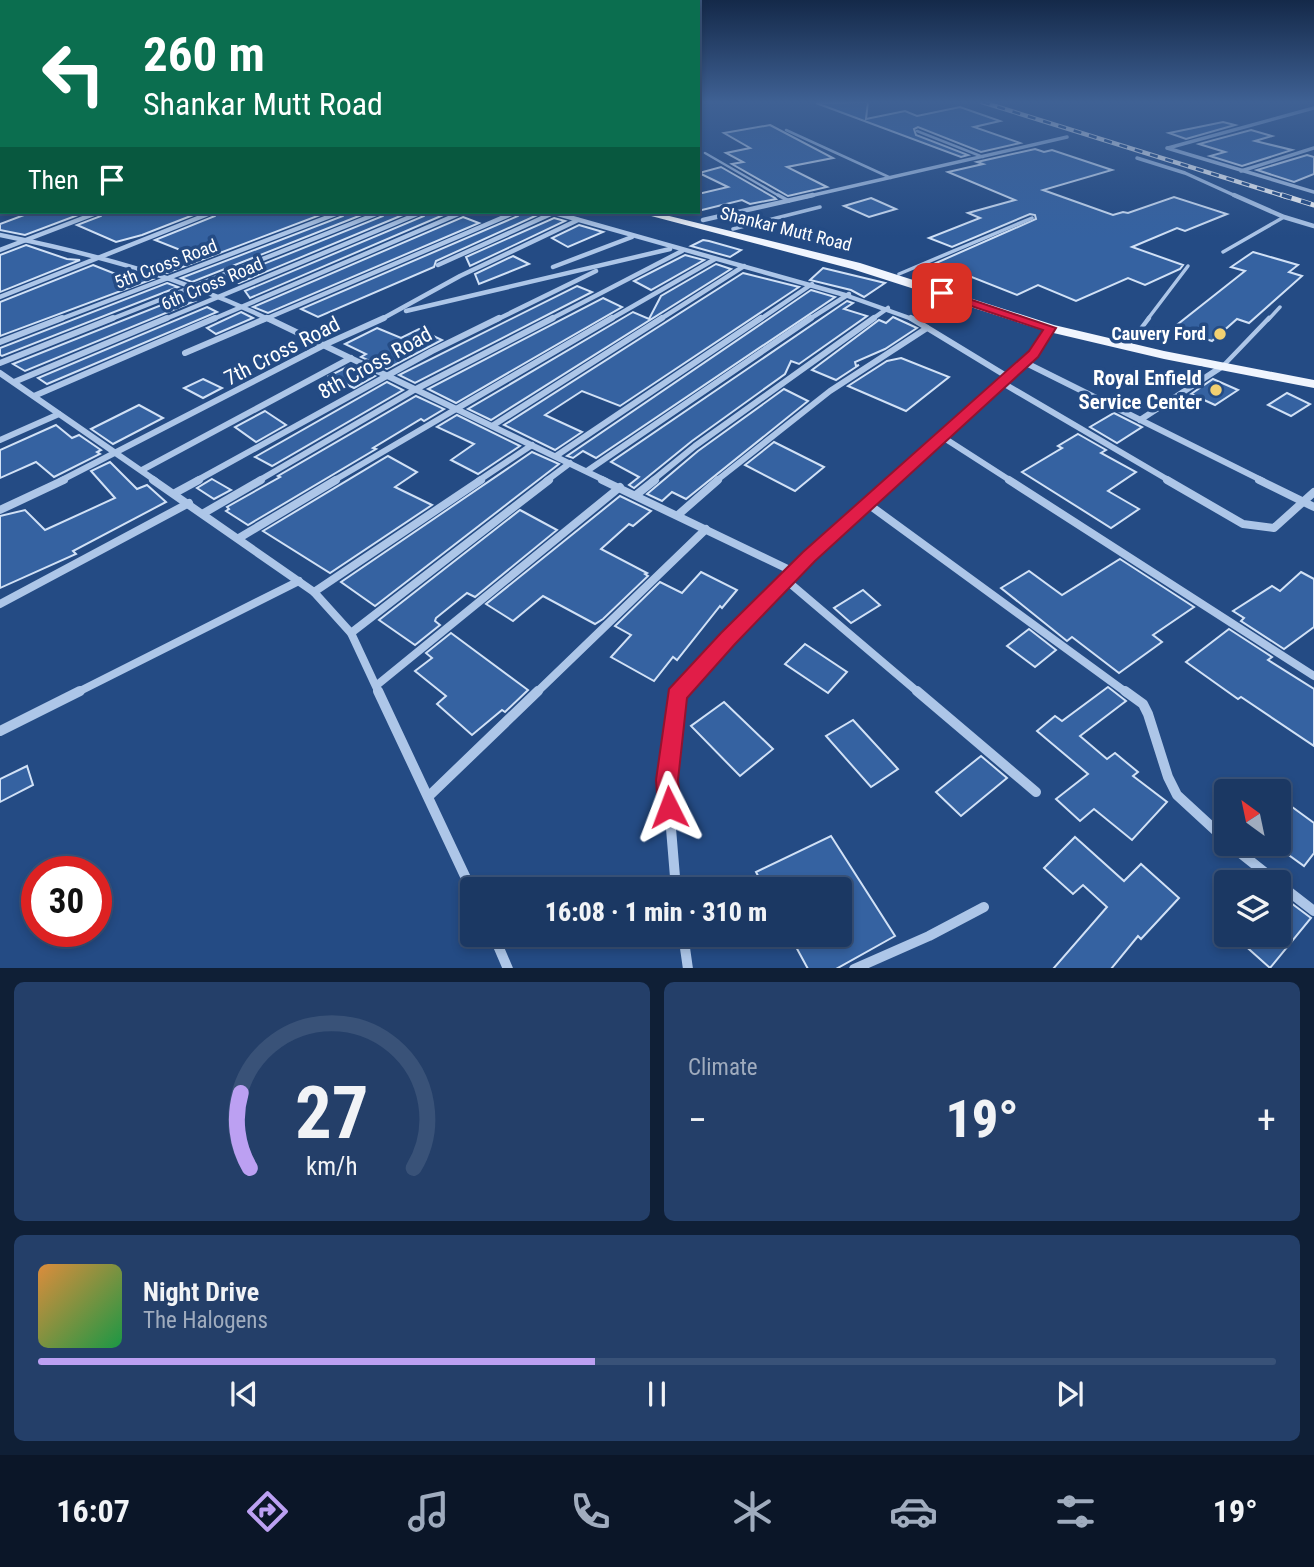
<!DOCTYPE html>
<meta charset="utf-8">
<style>
body{margin:0;font-family:"Roboto Condensed",sans-serif;background:#243f69;color:#f1f3f6;height:100vh;display:flex;flex-direction:column;font-size:26px;white-space:nowrap}
*{box-sizing:border-box;margin:0}
p{font-size:23px;color:#a0acbe}
.icon{flex:none;width:38px;height:38px;fill:none;stroke:currentColor;stroke-width:2;stroke-linecap:round;stroke-linejoin:round}
.map{position:relative;height:968px;overflow:hidden}
.side{display:flex;flex-direction:column;gap:14px;padding:14px;background:#0f1f36;flex:1}
.side>*{flex:none}
.guide{position:absolute;left:0px;top:0px;width:700px;height:214px;box-shadow:0 4px 10px #0003,0 0 0 2px #395278;background:#0b6e4f;color:#fff;overflow:hidden}
.needle{width:46px;rotate:327deg}
.tools{position:absolute;left:1214px;top:779px;display:grid;gap:14px}
.tools a{display:grid;place-items:center;width:77px;height:77px;border-radius:7px;background:#1b3863;box-shadow:0 4px 10px #0003,0 0 0 2px #395278;font-size:35px}
.speed{position:absolute;left:21px;top:856px;display:flex;gap:14px;font-size:35px;font-weight:700;text-align:center}
.speed>*{display:grid;place-content:center;width:91px;height:91px;border-radius:50%;background:#1b3863;box-shadow:0 4px 10px #0003,0 0 0 2px #395278;line-height:1}
.speed .limit{border:10px solid #d22;background:#fff;color:#111}
.pin{position:absolute;display:grid;place-items:center;width:60px;height:60px;color:#fff;margin:-30px;border-radius:14px;box-shadow:0 4px 10px #0006}
.me{position:absolute;width:77px;margin:-38px;rotate:357deg;stroke-linejoin:round;filter:drop-shadow(0 0 5px #0008)}
.turn{display:flex;align-items:center;gap:24px;height:147px;padding:0 28px;font-size:32px}
.turn .icon{width:91px;height:91px;stroke-width:2.5}
.turn b{display:block;font-size:49px;line-height:60px}
.then{display:flex;align-items:center;height:66px;padding:0 28px;background:#0003;gap:14px;font-size:26px}
.big{font-size:52px;font-weight:800;line-height:1.1}
.side .card{flex:1;display:flex;flex-direction:column;justify-content:center;gap:10px;min-width:0;padding:0 24px;border-radius:10px;background:#243f69}
.side .dial{align-items:center;gap:0}
.dial svg{height:182px;overflow:visible;fill:none;stroke:#395278;stroke-width:7;stroke-linecap:round;text-anchor:middle}
.dial text{fill:#f1f3f6;stroke:none}
.song{display:flex;align-items:center;gap:21px}
.cover{width:84px;height:84px;border-radius:10px;background:linear-gradient(135deg,hsl(30 70% 55%),hsl(140 70% 35%))}
.played{height:7px;border-radius:4px;background:linear-gradient(90deg,#bca0f2 45%,#395278 45%)}
.keys{display:flex;justify-content:space-around;direction:ltr}
.heat{display:flex;justify-content:space-between;align-items:center;font-size:38px;direction:ltr}
.side .tiles{flex:1;display:grid;gap:14px;grid-template-columns:1fr 1fr}
.card:last-child{grid-column:span 2}
.trip{position:absolute;left:460px;top:877px;width:392px;height:70px;border-radius:7px;background:#1b3863;box-shadow:0 4px 10px #0003,0 0 0 2px #395278;font-weight:800;line-height:70px;text-align:center}
.menu{display:flex;height:112px;justify-content:space-around;align-items:center;background:#0b1628;color:#a0acbe}
.menu .icon{width:49px;height:49px}
.menu .current{color:#bca0f2}
.menu b{font-size:32px;color:#f1f3f6}
.map>svg:first-child{display:block}
</style>
<div class="map">
<svg width="1314" height="969" viewBox="0 0 1314 969">
<rect width="100%" height="100%" fill="#244b84"/>
<g fill="#3562a1" stroke="#d1e1f6" stroke-width="2">
<polygon points="868,102 866,119 905,111 917,116 960,107 1000,121 974,127 1020,143 981,152 918,127 914,129 916,135 968,155 961,157 816,103"/>
<polygon points="1223,122 1235,125 1186,139 1169,133"/>
<polygon points="770,125 833,158 787,167 827,187 788,196 732,164 743,162 726,153 750,148 724,133"/>
<polygon points="1251,130 1272,136 1255,141 1292,150 1242,166 1210,156 1225,152 1199,144"/>
<polygon points="1035,149 1044,152 1052,150 1112,170 1043,190 1113,215 1123,212 1128,213 1174,197 1227,214 1185,231 1177,228 1132,247 1183,265 1180,269 1145,285 1128,278 1076,301 1038,285 1017,295 936,263 1036,219 1035,215 1030,214 952,247 929,238 980,218 968,213 1015,200 948,172 983,164 977,162"/>
<polygon points="1307,155 1314,157 1314,174 1294,182 1257,170"/>
<polygon points="721,167 775,198 776,199 750,204 742,200 698,211 698,194 728,187 699,173"/>
<polygon points="871,198 896,209 869,217 844,206"/>
<polygon points="32,212 86,212 25,235 0,230 0,224"/>
<polygon points="104,212 201,212 142,235 116,242 77,225 101,216"/>
<polygon points="218,212 328,212 167,273 152,268 188,253 155,240 215,216"/>
<polygon points="346,212 369,212 192,282 181,278 343,216"/>
<polygon points="386,212 410,212 239,283 231,277 383,216"/>
<polygon points="427,212 448,213 250,298 245,291 424,216"/>
<polygon points="522,212 544,212 436,261 434,267 318,317 301,309 518,216"/>
<polygon points="463,217 479,223 268,313 253,307"/>
<polygon points="554,218 565,221 470,266 466,257"/>
<polygon points="579,225 603,232 568,247 552,238"/>
<polygon points="703,240 709,241 741,250 730,257 691,246"/>
<polygon points="26,245 67,259 80,260 0,292 0,255"/>
<polygon points="1253,252 1298,265 1289,272 1302,276 1249,323 1237,319 1212,341 1173,328 1245,271 1231,267"/>
<polygon points="685,255 704,260 651,290 634,281"/>
<polygon points="513,256 529,264 479,284 475,274"/>
<polygon points="716,264 731,269 491,420 468,409 633,312 649,319 661,296"/>
<polygon points="93,265 128,279 139,274 153,279 0,336 0,302"/>
<polygon points="823,268 885,283 864,297 851,290 810,280"/>
<polygon points="743,273 799,287 620,406 582,391 545,415 582,432 555,450 504,425"/>
<polygon points="167,283 178,287 2,356 0,355 0,348"/>
<polygon points="577,286 592,292 415,383 399,375"/>
<polygon points="811,290 835,297 596,458 583,451 573,458 567,456"/>
<polygon points="184,296 195,301 25,371 13,364"/>
<polygon points="603,298 622,307 456,403 428,389"/>
<polygon points="847,301 853,303 844,309 867,316 799,364 791,361 785,374 692,441 634,488 629,485 639,477 611,462"/>
<polygon points="207,307 217,312 47,384 38,378"/>
<polygon points="241,312 253,318 216,334 207,328"/>
<polygon points="893,317 917,328 885,349 855,362 856,366 859,365 836,380 812,370 879,320 886,323"/>
<polygon points="377,328 401,338 419,329 442,340 387,369 361,357 366,354 345,344"/>
<polygon points="901,358 949,377 906,411 848,386 887,361"/>
<polygon points="351,365 375,376 354,388 329,376"/>
<polygon points="203,379 222,388 203,398 184,388"/>
<polygon points="1213,379 1238,390 1215,405 1191,394"/>
<polygon points="387,382 403,390 272,466 255,457"/>
<polygon points="784,389 808,401 686,499 672,492 662,501 647,494 698,451"/>
<polygon points="1287,393 1310,404 1291,416 1268,405"/>
<polygon points="416,396 444,409 424,421 421,419 373,448 376,449 248,525 226,511 229,509 227,507 280,477 278,476"/>
<polygon points="139,405 163,418 113,444 91,429"/>
<polygon points="265,411 286,425 256,442 235,427"/>
<polygon points="1114,413 1142,427 1117,443 1090,427"/>
<polygon points="457,415 520,446 478,474 451,460 474,444 437,427"/>
<polygon points="56,425 72,438 79,435 101,450 97,452 100,454 54,477 36,462 0,478 0,450"/>
<polygon points="1078,434 1106,450 1101,453 1136,472 1108,491 1139,509 1111,528 1022,472 1062,448 1058,446"/>
<polygon points="774,442 824,467 795,491 745,465"/>
<polygon points="532,452 559,464 375,606 341,582"/>
<polygon points="388,456 417,472 395,487 432,505 330,573 263,531"/>
<polygon points="110,462 137,489 147,485 166,502 73,551 76,554 0,588 0,516 25,510 45,530 115,498 91,471"/>
<polygon points="212,479 231,490 214,499 197,488"/>
<polygon points="620,496 651,511 633,526 629,524 601,549 647,573 645,574 648,576 603,619 595,624 543,596 513,621 486,604"/>
<polygon points="520,510 557,530 475,597 467,593 436,618 435,621 440,625 415,645 379,620"/>
<polygon points="1120,559 1194,607 1153,635 1162,642 1119,673 1072,637 1067,641 1001,588 1029,571 1062,595"/>
<polygon points="701,572 737,590 722,608 720,606 677,660 673,657 654,681 611,657 631,635 615,626 660,582 682,593"/>
<polygon points="1301,572 1314,579 1314,627 1284,649 1241,621 1244,618 1233,611 1272,586 1280,591"/>
<polygon points="863,590 880,605 851,623 834,608"/>
<polygon points="1029,629 1056,650 1035,667 1007,646"/>
<polygon points="1229,629 1272,657 1268,660 1314,689 1314,746 1241,697 1238,699 1186,662"/>
<polygon points="451,633 528,690 505,712 502,710 472,735 437,704 446,696 415,671 432,658 426,653"/>
<polygon points="805,644 847,672 828,693 785,664"/>
<polygon points="1108,687 1126,701 1080,736 1107,759 1115,753 1138,772 1133,776 1167,802 1132,840 1094,809 1080,821 1056,799 1088,774 1037,731 1055,716 1062,721"/>
<polygon points="724,702 773,749 740,776 691,726"/>
<polygon points="853,720 898,769 871,787 826,736"/>
<polygon points="981,756 1007,778 961,816 936,792"/>
<polygon points="27,766 33,785 0,802 0,779"/>
<polygon points="1288,804 1314,823 1314,853 1304,866 1279,848 1279,814"/>
<polygon points="831,836 895,936 836,969 808,969 789,934 840,934 840,889 765,889 756,872"/>
<polygon points="1075,837 1124,881 1141,864 1179,898 1141,939 1138,936 1111,969 1053,969 1107,907 1083,885 1073,894 1044,868"/>
<polygon points="1279,894 1311,918 1270,968 1232,934 1279,934"/>
</g>
<g fill="none" stroke-linecap="round" stroke-linejoin="round">
<g stroke="#adc6e8" stroke-width="2.5">
<polyline points="786,130 891,178"/>
<polyline points="917,131 983,157"/>
<polyline points="705,153 781,197"/>
</g>
<g stroke="#adc6e8" stroke-width="3.5">
<polyline points="778,195 789,201"/>
<polyline points="733,229 820,207"/>
<polyline points="1223,252 1284,217"/>
<polyline points="899,274 1032,218"/>
<polyline points="1147,320 1188,266"/>
<polyline points="1268,320 1280,307"/>
</g>
<g stroke="#adc6e8" stroke-width="4.5">
<polyline points="1127,347 1149,318"/>
<polyline points="1223,366 1269,318"/>
</g>
<g stroke="#adc6e8" stroke-width="3.5">
<polyline points="1167,148 1314,192"/>
<polyline points="1168,148 1314,108"/>
<polyline points="1137,158 1185,173 1238,197"/>
<polyline points="1241,171 1314,148"/>
<polyline points="805,197 1067,137"/>
</g>
<g stroke="#adc6e8" stroke-width="4.5">
<polyline points="1234,195 1284,217 1314,226"/>
<polyline points="551,212 845,295 915,320"/>
<polyline points="703,220 813,195"/>
<path d="M0,235C94,254 184,278 270,320"/>
<polyline points="0,250 99,212"/>
<polyline points="438,265 553,213"/>
<polyline points="553,267 632,237"/>
<polyline points="0,297 213,212"/>
<polyline points="406,311 670,249"/>
<polyline points="58,320 341,212"/>
<polyline points="109,320 381,212"/>
<polyline points="163,320 422,212"/>
<polyline points="211,320 463,212"/>
<polyline points="263,320 516,212"/>
<polyline points="380,320 460,276 578,220"/>
<polyline points="496,320 596,271"/>
<polyline points="549,320 682,251"/>
<polyline points="609,320 715,259"/>
<polyline points="659,320 744,266"/>
<polyline points="759,320 812,284"/>
<polyline points="808,320 849,294"/>
<polyline points="871,320 888,308"/>
</g>
<g stroke="#adc6e8" stroke-width="6">
<polyline points="267,318 606,481"/>
<polyline points="911,318 1008,377"/>
<polyline points="0,342 62,318"/>
<polyline points="185,353 267,318"/>
<polyline points="1024,362 1263,481"/>
<polyline points="0,363 113,318"/>
<polyline points="0,373 156,481"/>
<polyline points="14,382 167,318"/>
<polyline points="1001,382 1170,481"/>
<polyline points="34,396 215,318"/>
<polyline points="1140,420 1223,366"/>
<polyline points="492,426 662,318"/>
<polyline points="941,436 1011,481"/>
<polyline points="0,440 59,414"/>
<polyline points="556,456 761,318"/>
<polyline points="142,470 351,358"/>
<polyline points="587,471 811,318"/>
<polyline points="60,481 324,345 384,318"/>
<polyline points="196,481 432,351 499,318"/>
<polyline points="258,481 416,389 553,318"/>
<polyline points="333,481 612,318"/>
<polyline points="478,481 532,445"/>
<polyline points="546,481 570,463"/>
<polyline points="652,481 695,446 874,318"/>
<polyline points="716,481 830,391 927,328"/>
<polyline points="893,481 1033,354 1050,328"/>
</g>
<g stroke="#adc6e8" stroke-width="8">
<polyline points="153,480 314,592 351,633 379,693"/>
<polyline points="602,480 794,572"/>
<polyline points="1009,480 1314,676"/>
<polyline points="1167,480 1243,524 1274,528 1314,492"/>
<polyline points="1259,480 1314,507"/>
<polyline points="175,493 199,480"/>
<polyline points="636,495 655,480"/>
<polyline points="868,504 1127,693"/>
<polyline points="0,510 64,480"/>
<polyline points="204,513 261,480"/>
<polyline points="678,515 718,480"/>
<polyline points="239,538 336,480"/>
<polyline points="786,580 919,693"/>
<polyline points="314,592 481,480"/>
<polyline points="0,604 189,503"/>
<polyline points="351,633 549,480"/>
<polyline points="377,685 620,487"/>
<polyline points="76,693 299,581"/>
<polyline points="536,693 706,529"/>
<polyline points="679,693 809,557 894,480"/>
</g>
<g stroke="#adc6e8" stroke-width="10">
<polyline points="378,691 472,891"/>
<polyline points="917,691 1036,792"/>
<polyline points="1125,691 1143,704 1148,714 1168,777 1177,795 1227,841"/>
<polyline points="0,731 80,691"/>
<polyline points="429,796 538,691"/>
<polyline points="1229,844 1277,882"/>
<polyline points="1279,884 1314,911"/>
<polyline points="676,889 667,780 677,695 681,691"/>
<polyline points="493,934 508,969"/>
<polyline points="683,934 688,969"/>
<polyline points="854,969 929,936 984,907"/>
</g>
<polygon fill="#f0f5fe" fill-rule="evenodd" points="636,212 653,212 860,263 1054,325 1164,351 1314,380 1314,388 1164,359 1045,331 852,269"/>
<g stroke="#fff" stroke-width="4.5">
<polyline id="rail-far1" points="982,102 1287,197"/>
</g>
<g stroke="#fff" stroke-width="5">
<polyline id="rail" points="1282,195 1314,205"/>
</g>
<use href="#rail-far1" stroke="#244b84" stroke-width="2.5" stroke-dasharray="8" stroke-linecap="butt"/>
<use href="#rail" stroke="#244b84" stroke-width="3.5" stroke-dasharray="10" stroke-linecap="butt"/>
</g>
<linearGradient id="sky" x2="0" y2="1"><stop stop-color="#142949"/><stop offset="0.43" stop-color="#3f6194"/><stop offset="1" stop-color="#3f6194" stop-opacity="0"/></linearGradient>
<rect width="1314" height="237" fill="url(#sky)"/>
<polygon fill="#e11d48" stroke="#92132f" stroke-width="2" points="942,290 1056,328 1038,357 815,561 735,644 687,698 678,780 681,807 678,815 669,818 661,815 658,807 656,780 669,689 721,633 803,552 1029,351 1043,330 938,295 938,291"/>
<g fill="#f2d071" stroke="#244b84" stroke-width="2.5">
<circle cx="1220" cy="334" r="7"/>
<circle cx="1216" cy="390" r="7"/>
</g>
<g text-anchor="middle" stroke-width="7" stroke-linejoin="round" paint-order="stroke">
<g font-size="18" fill="#fff" stroke="#244b84">
<text transform="translate(786 229) rotate(14)" y="6">Shankar Mutt Road</text>
<text transform="translate(166 264) rotate(-21)" y="6">5th Cross Road</text>
<text transform="translate(212 284) rotate(-23)" y="6">6th Cross Road</text>
</g>
<g font-size="18" font-weight="bold" fill="#fff" stroke="#244b84" text-anchor="end">
<text x="1206" y="340">Cauvery Ford</text>
</g>
<g font-size="21" fill="#fff" stroke="#244b84">
<text transform="translate(282 351) rotate(-27)" y="7">7th Cross Road</text>
<text transform="translate(375 363) rotate(-29)" y="7">8th Cross Road</text>
</g>
<g font-size="21" font-weight="bold" fill="#fff" stroke="#244b84" text-anchor="end">
<text x="1202" y="385">Royal Enfield<tspan x="1202" dy="24">Service Center</tspan></text>
</g>
</g>
</svg>
<div class="tools">
<a><svg class="needle" viewBox="-14 -14 28 28"><path d="M0-13l5 13h-10z" fill="#e53935"/><path d="M0 13l5-13h-10z" fill="#a0acbe"/></svg></a>
<a><svg class="icon" aria-label="layers" viewBox="0 0 24 24"><path d="M12 4l9 5-9 5-9-5zM3 14l9 5 9-5"/></svg></a>
</div>
<div class="speed"><div class="limit">30</div></div>
<div class="pin" style="left:942px;top:293px;background:#d93025"><svg class="icon" aria-label="arrive" viewBox="0 0 24 24"><path d="M6 21V4h12l-3 4 3 4H6"/></svg></div>
<svg class="me" style="left:669px;top:807px" viewBox="-20 -20 40 40"><path d="M0-17L14 15 0 8-14 15z" fill="#e11d48" stroke="#fff" stroke-width="4"/></svg>
<div class="trip">16:08 · 1 min · 310 m</div>
<div class="guide">
<div class="turn"><svg class="icon" aria-label="left" viewBox="0 0 24 24"><path d="M17 20v-9H6M10 6l-5 5 5 5"/></svg><div><b>260 m</b>Shankar Mutt Road</div></div>
<div class="then">Then<svg class="icon" aria-label="arrive" viewBox="0 0 24 24"><path d="M6 21V4h12l-3 4 3 4H6"/></svg></div>
</div>
</div>
<section class="side">
<div class="tiles">
<div class="card dial"><svg viewBox="0 0 100 80">
<path d="M14 69A42 42 0 1 1 86 69"/>
<path d="M14 69A42 42 0 0 1 10 36" stroke="#bca0f2"/>
<text x="50" y="56" font-size="32" font-weight="700">27</text>
<text x="50" y="72" font-size="11">km/h</text>
</svg></div>
<div class="card"><p>Climate</p>
<div class="heat"><a>−</a><b class="big">19°</b><a>+</a></div>
</div>
<div class="card">
<div class="song"><i class="cover"></i><div><b>Night Drive</b><p>The Halogens</p></div></div>
<div class="played"></div>
<div class="keys"><svg class="icon" aria-label="previous" viewBox="0 0 24 24"><path d="M18 5L8 12l10 7zM5 5v14"/></svg><svg class="icon" aria-label="pause" viewBox="0 0 24 24"><path d="M8 5v14M16 5v14"/></svg><svg class="icon" aria-label="next" viewBox="0 0 24 24"><path d="M6 5l10 7-10 7zM19 5v14"/></svg></div>
</div>
</div>
</section>
<nav class="menu">
<b>16:07</b>
<svg class="icon current" aria-label="directions" viewBox="0 0 24 24"><path d="M12 3l9 9-9 9-9-9zM9 14v-3h6M13 9l2 2-2 2"/></svg>
<svg class="icon" aria-label="music" viewBox="0 0 24 24"><path d="M9 18V5l10-2v13"/><circle cx="6" cy="18" r="3"/><circle cx="16" cy="16" r="3"/></svg>
<svg class="icon" aria-label="phone" viewBox="0 0 24 24"><path d="M5 4h4l2 5-3 2q2 4 5 5l2-3 5 2v4C11 20 4 13 5 4z"/></svg>
<svg class="icon" aria-label="climate" viewBox="0 0 24 24"><path d="M12 3v18M4 7l16 10M4 17L20 7"/></svg>
<svg class="icon" aria-label="car" viewBox="0 0 24 24"><path d="M5 17H2v-5l4-1 3-4h7l3 4 3 1v5h-3M9 17h6M6 11h13"/><circle cx="7" cy="17" r="2"/><circle cx="17" cy="17" r="2"/></svg>
<svg class="icon" aria-label="filters" viewBox="0 0 24 24"><path d="M4 7h16M4 17h16"/><circle cx="9" cy="7" r="2"/><circle cx="15" cy="17" r="2"/></svg>
<b>19°</b>
</nav>
